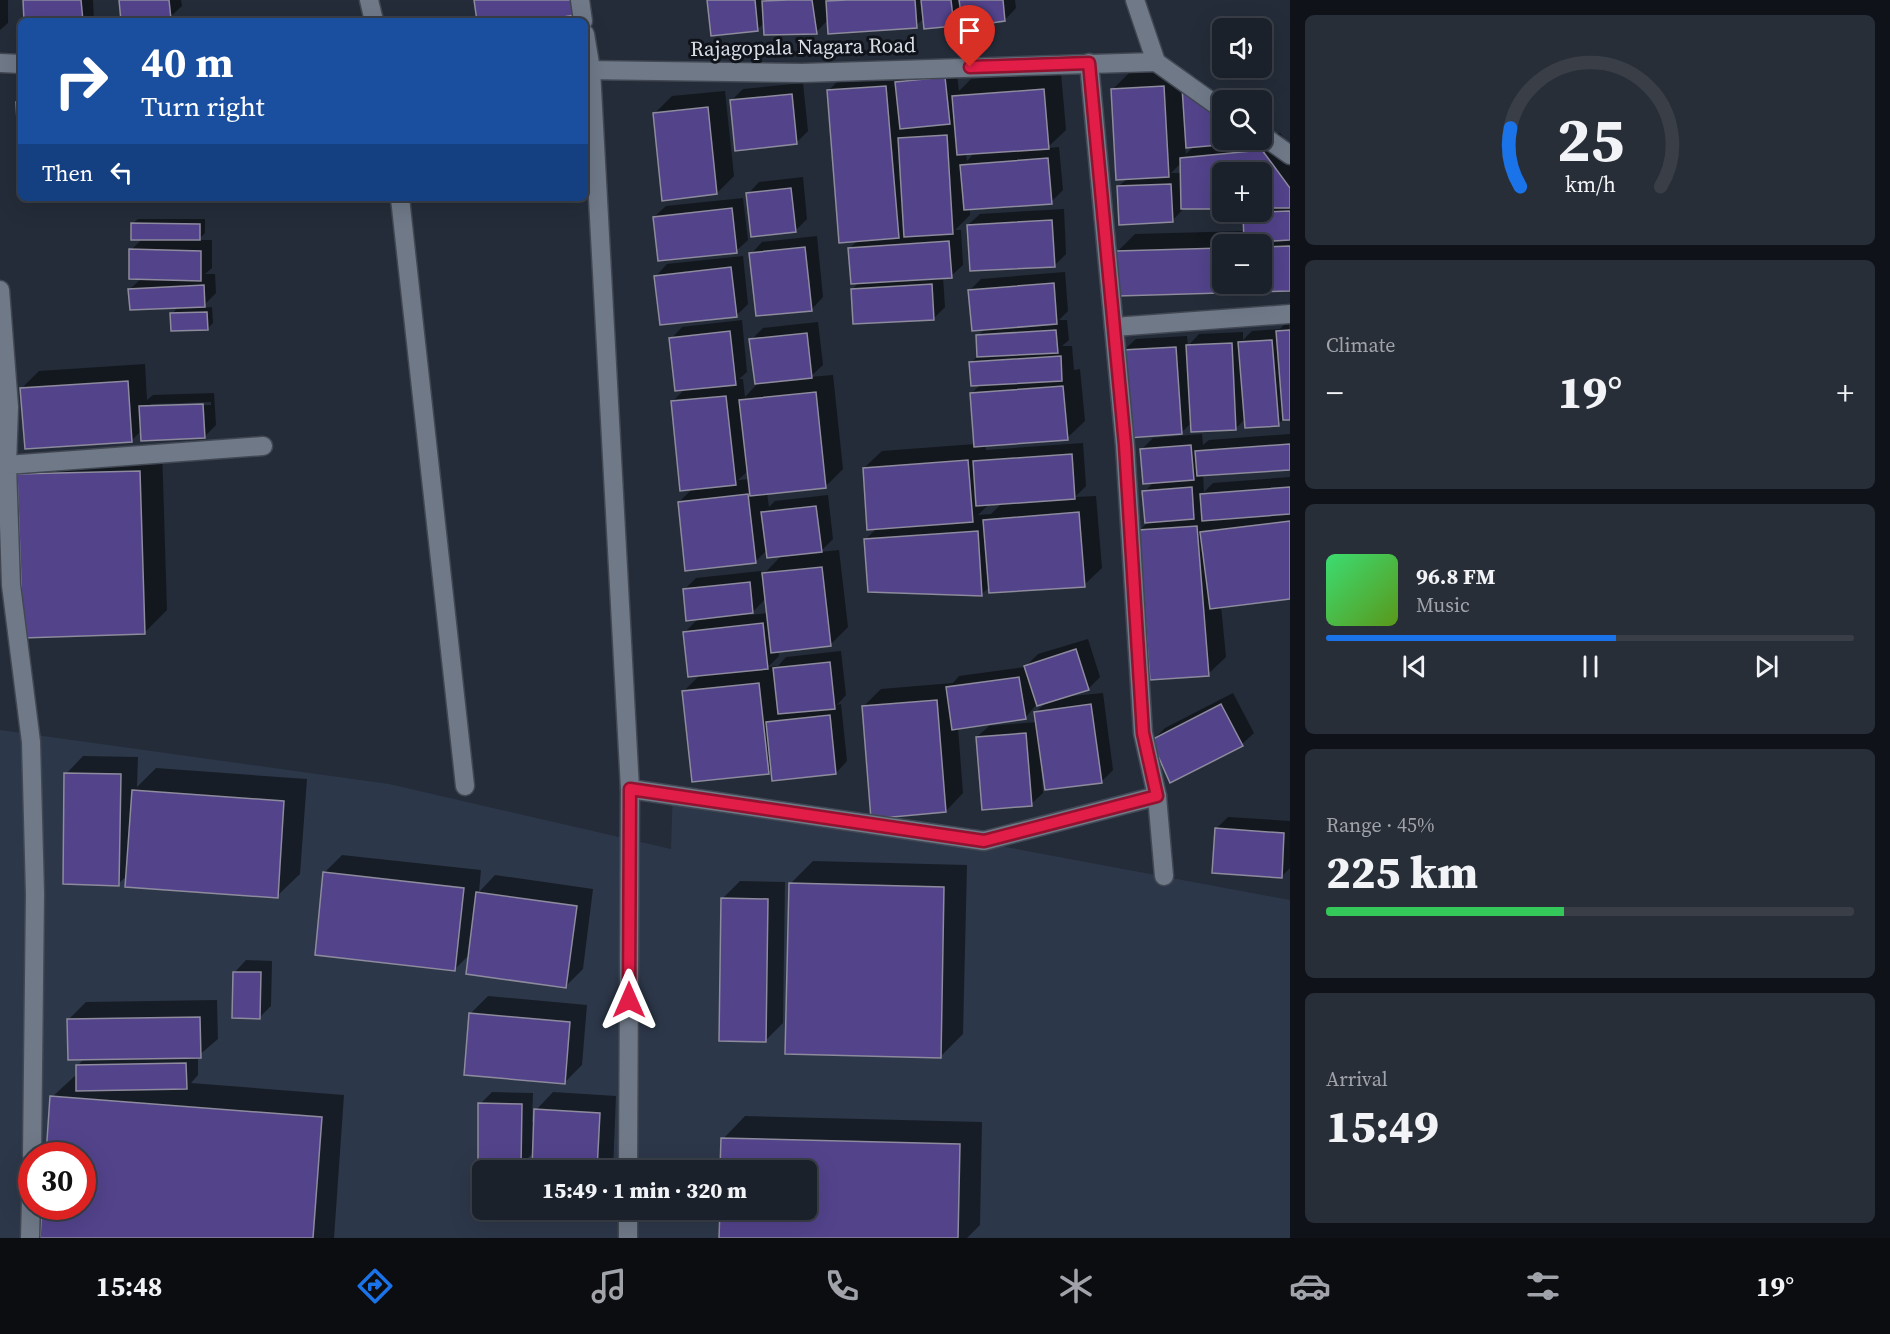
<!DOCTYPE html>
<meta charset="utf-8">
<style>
body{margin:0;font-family:"Source Serif 4",serif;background:#282e37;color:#f1f3f6;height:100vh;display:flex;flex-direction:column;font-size:22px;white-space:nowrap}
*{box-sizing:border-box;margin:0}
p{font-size:20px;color:#a0a3a9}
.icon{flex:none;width:33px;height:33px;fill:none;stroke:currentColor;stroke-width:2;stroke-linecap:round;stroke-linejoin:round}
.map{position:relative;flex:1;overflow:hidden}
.panel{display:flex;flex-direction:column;gap:15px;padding:15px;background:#0f1218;width:600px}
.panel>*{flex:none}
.hud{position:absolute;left:18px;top:18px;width:570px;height:183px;border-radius:9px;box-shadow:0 6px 24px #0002,0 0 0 2px #393e47;background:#1a4fa0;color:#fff;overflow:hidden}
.controls{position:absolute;left:1212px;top:18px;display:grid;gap:12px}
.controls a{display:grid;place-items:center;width:60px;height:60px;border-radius:9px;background:#1b212b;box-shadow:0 6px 24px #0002,0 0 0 2px #393e47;font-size:30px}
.speed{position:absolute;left:18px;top:1142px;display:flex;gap:12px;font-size:30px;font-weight:700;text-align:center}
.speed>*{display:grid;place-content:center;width:78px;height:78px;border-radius:50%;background:#1b212b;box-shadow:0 6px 24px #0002,0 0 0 2px #393e47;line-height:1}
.speed .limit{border:9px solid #d22;background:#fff;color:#111}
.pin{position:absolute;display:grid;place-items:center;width:51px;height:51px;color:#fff;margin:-62px -26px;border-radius:50% 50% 50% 0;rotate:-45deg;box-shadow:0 0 6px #0007}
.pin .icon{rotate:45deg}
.me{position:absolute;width:66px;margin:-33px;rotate:0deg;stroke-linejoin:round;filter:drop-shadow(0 0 4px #0008)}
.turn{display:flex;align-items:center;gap:21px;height:126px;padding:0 24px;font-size:27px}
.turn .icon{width:78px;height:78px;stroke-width:2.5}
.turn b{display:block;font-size:42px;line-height:51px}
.then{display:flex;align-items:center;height:57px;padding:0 24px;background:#0003;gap:12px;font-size:22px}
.big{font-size:45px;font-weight:800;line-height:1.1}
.panel .widget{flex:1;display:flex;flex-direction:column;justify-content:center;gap:9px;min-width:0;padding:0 21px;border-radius:9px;background:#282e37}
.panel .dial{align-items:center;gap:0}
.dial svg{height:156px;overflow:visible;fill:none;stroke:#393e47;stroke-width:7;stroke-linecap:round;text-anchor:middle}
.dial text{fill:#f1f3f6;stroke:none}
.song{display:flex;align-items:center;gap:18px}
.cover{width:72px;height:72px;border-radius:9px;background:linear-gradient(135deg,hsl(140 70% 55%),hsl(90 70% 35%))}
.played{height:6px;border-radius:3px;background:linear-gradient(90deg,#1a73e8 55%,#393e47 55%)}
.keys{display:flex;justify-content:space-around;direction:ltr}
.heat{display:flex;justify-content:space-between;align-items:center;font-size:33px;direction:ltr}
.charge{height:9px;border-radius:4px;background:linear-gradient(90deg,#34c759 45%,#393e47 0)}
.trip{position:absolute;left:472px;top:1160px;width:345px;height:60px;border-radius:9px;background:#1b212b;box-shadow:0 6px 24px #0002,0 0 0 2px #393e47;font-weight:800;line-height:60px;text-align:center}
.menu{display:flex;height:96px;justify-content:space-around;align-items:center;background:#0b0d11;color:#a0a3a9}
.menu .icon{width:42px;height:42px}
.menu .selected{color:#1a73e8}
.menu b{font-size:27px;color:#f1f3f6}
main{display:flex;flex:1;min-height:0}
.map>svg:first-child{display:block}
</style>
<main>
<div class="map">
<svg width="1290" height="1238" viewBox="0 0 1290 1238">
<rect width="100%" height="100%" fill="#242c39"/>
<path fill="#2c3749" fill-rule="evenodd" d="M0,730L389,784L671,849L673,785L1290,900V1238H0ZM32,1155H82V1206H32ZM483,1170H807V1209H483Z"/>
<g fill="#0007" fill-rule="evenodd">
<polygon points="0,0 8,0 8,23 0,30"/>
<polygon points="24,0 93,0 94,21 26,21"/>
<polygon points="120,0 181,0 182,6 170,17 122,21"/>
<polygon points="708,0 825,0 826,4 830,0 1015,0 1016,8 1005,20 963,15 953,24 924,18 916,26 829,19 816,32 765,22 758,29"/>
<path d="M956,66L959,91L971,79L1061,73L1066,130L1047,148L1059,147L1063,190L1051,202L970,208V215L955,230H961L963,265L951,276L943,277L945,307L933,319L853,289L859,282L850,248L858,240L828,91L846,73ZM966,153H974L967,161Z"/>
<path d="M1181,70L1182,87L1194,76L1226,100H1222V140H1262V135L1280,133L1290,147V289L1119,295L1117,252L1135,234L1245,231L1244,214L1247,212H1262V172H1222V207L1184,208L1172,221L1119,186L1128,178L1112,90L1130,72ZM1194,146L1186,154L1185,147ZM1181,163V173H1171ZM1222,244H1262V284H1222Z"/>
<polygon points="803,83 808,131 797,142 731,101 743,89"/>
<polygon points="725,91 734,176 717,193 654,114 672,96"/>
<polygon points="803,177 807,219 795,231 748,194 759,182"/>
<polygon points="743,198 748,240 736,251 654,217 666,206"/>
<polygon points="1064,209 1066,254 1055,265 968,225 980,214"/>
<polygon points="138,219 205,219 205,233 198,240 212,240 212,268 205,274 215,274 216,293 201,308 212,307 213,323 207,329 172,314 179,306 130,289 142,278 131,250 142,239 132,224"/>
<polygon points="817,236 823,297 812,309 751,254 762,242"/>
<polygon points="743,256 748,304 736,316 656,276 667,264"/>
<path d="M1065,272L1068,311L1059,320H1067L1069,340L1062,346H1072L1074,370L1080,369L1085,421L1067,438L985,444L986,450L1083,443L1086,486L1075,497L1096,496L1102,568L1084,585L990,586L982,594L865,540L877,528L864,468L882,451L976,444L972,393L981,384L971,363L979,355L978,336L985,329L970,290L981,279ZM1002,503L991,514L978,515L989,504Z"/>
<path d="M742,320L747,372L739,379H743L745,397L759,382L751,340L763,328L818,322L823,365L810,377L833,375L843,469L825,487L767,493L769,507L775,501L828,495L833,539L820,552L839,550L848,627L830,645L778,651L779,656L768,667L778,666L786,657L841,651L846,695L837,705L841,704L847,761L836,773L772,769L769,772L684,691L701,674L685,632L699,618L684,590L696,578L761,571L762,576L782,555L767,550L756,561L679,502L693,488L672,402L686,388L671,339L682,327ZM749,470L750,479L738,480ZM766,598L768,613L750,615Z"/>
<polygon points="1289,320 1290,418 1284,419 1278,424 1246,418 1235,429 1192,422 1179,435 1124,350 1136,339 1187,336 1188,346 1199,334 1243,332 1243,340 1252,331 1280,329"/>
<path d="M145,364L147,400L153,395L214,393L216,425L204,437L142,430L132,440L22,388L39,371ZM211,402V405L151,407V404Z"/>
<polygon points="1202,434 1203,445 1209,440 1290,434 1290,469 1203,474 1204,492 1213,483 1290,477 1290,597 1221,606 1226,657 1208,674 1139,531 1149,521 1144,492 1154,482 1141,450 1153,438"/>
<polygon points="162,448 167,610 144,633 19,475 42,452"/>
<polygon points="1088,639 1100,677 1088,689 1062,697 1103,693 1113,770 1101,782 1041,766 1043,793 1031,804 977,737 989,726 1037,722 1036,712 1047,702 1036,705 1025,718 958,728 963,793 946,811 863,707 881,689 953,683 959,676 1025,667 1038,654"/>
<polygon points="1233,693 1254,733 1242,744 1171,781 1153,740 1165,728"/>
<polygon points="83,756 138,757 137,787 156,768 307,779 300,874 277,896 128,875 118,884 66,774"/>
<polygon points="1228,817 1290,821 1290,868 1281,877 1216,829"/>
<polygon points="342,855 481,870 479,892 495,875 593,889 583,969 566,986 470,954 455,969 325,872"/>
<polygon points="813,861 967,865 963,1034 940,1057 790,884"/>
<polygon points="740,881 785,882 783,1023 765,1041 723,898"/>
<polygon points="246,960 272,961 271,1006 260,1017 235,972"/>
<polygon points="488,996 587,1005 582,1065 565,1082 471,1013"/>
<polygon points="217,1000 218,1039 198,1056 198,1075 191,1083 344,1095 334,1238 42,1238 44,1206 82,1206 82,1155 48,1155 52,1097 77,1074 77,1066 85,1058 69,1019 86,1002"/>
<polygon points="492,1092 533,1093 532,1122 535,1122 536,1110 553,1092 616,1096 613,1170 533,1170 534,1152 520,1166 480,1104"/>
<polygon points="745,1116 982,1122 980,1225 967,1238 720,1238 721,1209 807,1209 807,1170 722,1170 723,1139"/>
</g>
<g fill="#52438b" stroke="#8d8b9d" stroke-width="1.5">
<polygon points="23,0 81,0 83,21 24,21"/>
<polygon points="119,0 169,0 171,19 121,21"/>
<polygon points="474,0 571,0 574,15 542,21 477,21"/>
<polygon points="707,0 755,0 758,31 711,36"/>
<polygon points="788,0 812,0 817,34 764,35 762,1"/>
<polygon points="847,0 915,0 917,28 828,34 826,1"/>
<polygon points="921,0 951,0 954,26 924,29"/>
<polygon points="959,0 1003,0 1005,21 963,27"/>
<polygon points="945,77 950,124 900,129 895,82"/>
<polygon points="886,86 899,238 839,243 827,90"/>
<polygon points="1164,86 1169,177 1116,180 1111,89"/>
<polygon points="1182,87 1222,119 1222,140 1249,140 1253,142 1186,148"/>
<polygon points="1044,89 1049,149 957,155 952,96"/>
<polygon points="792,94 797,144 735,151 730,100"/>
<polygon points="16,102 21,102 21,160 19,160"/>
<polygon points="708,107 717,194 662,201 653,113"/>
<polygon points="947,135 953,234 904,237 898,138"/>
<polygon points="1262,150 1290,188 1290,208 1262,208 1262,172 1222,172 1222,209 1181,209 1180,158"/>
<polygon points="1048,158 1052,204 964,210 960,165"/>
<polygon points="1171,184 1173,222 1119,225 1117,186"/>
<polygon points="791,188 796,232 751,237 746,193"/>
<polygon points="732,208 737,253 658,261 653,217"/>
<polygon points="1290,211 1290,240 1244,243 1243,213"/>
<polygon points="1052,220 1055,267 970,271 967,225"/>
<polygon points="131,223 200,224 200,240 131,240"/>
<polygon points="949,241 952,278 851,284 848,248"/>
<polygon points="1290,246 1290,291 1118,296 1116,251 1222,248 1222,284 1262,284 1262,247"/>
<polygon points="805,247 812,311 756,316 749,253"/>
<polygon points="129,249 201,251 201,281 129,279"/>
<polygon points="731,267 737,317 660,325 654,276"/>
<polygon points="1054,283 1057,324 972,331 968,290"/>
<polygon points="932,284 934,320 853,324 851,289"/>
<polygon points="204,285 205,307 130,310 128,289"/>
<polygon points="207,312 208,330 171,331 170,313"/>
<polygon points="1056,330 1058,353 977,357 976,335"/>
<polygon points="1290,330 1290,420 1283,420 1276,331"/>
<polygon points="730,331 736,385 675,391 669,338"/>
<polygon points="807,333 812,378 755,384 749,339"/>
<polygon points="1272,340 1279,426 1245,428 1238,342"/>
<polygon points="1232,343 1236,430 1191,432 1186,345"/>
<polygon points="1176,347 1182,434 1128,438 1122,350"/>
<polygon points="1061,356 1062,381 971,386 969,362"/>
<polygon points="128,381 132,442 25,449 20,388"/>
<polygon points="1063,386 1068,440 974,447 970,393"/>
<polygon points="816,392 826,488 750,496 739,400"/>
<polygon points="726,396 736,485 680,491 671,401"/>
<polygon points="203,404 205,438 141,441 139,406"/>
<polygon points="1290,444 1290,470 1197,476 1195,451"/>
<polygon points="1191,445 1194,480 1143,484 1140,449"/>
<polygon points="1072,454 1075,499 976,506 973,461"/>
<polygon points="968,460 973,522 867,530 863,468"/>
<polygon points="140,471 145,634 23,638 17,474"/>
<polygon points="1192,487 1194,519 1145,523 1142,491"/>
<polygon points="1290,487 1290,514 1202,521 1200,494"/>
<polygon points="748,494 756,563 685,571 678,502"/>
<polygon points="816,506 822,552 767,558 761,512"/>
<polygon points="1079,512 1085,587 989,593 983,520"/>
<polygon points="1290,521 1290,599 1210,609 1200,532"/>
<polygon points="1197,526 1209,676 1150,680 1138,530"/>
<polygon points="978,531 982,596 868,592 864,539"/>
<polygon points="822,567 831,646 771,653 762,573"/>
<polygon points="750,582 753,613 686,621 683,589"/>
<polygon points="763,623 768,669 688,677 683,632"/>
<polygon points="1076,649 1089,690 1037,706 1024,666"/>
<polygon points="830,662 835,709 778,714 773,668"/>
<polygon points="1019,677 1026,719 952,730 946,687"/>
<polygon points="759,683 769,774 692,782 682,691"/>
<polygon points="937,700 946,812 871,819 862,706"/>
<polygon points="1091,704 1102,783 1045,790 1034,712"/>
<polygon points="1221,704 1243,746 1170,783 1151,740"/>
<polygon points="830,715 836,774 772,781 766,722"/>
<polygon points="1026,733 1032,806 982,810 976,737"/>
<polygon points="64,773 121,774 119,886 63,884"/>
<polygon points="132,790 284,801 278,898 125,887"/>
<polygon points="1215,828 1284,833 1282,878 1212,873"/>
<polygon points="323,872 464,888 455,971 315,955"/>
<polygon points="789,883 944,887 941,1058 785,1054"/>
<polygon points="476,892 577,906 566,988 466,974"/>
<polygon points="721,898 768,899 766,1042 719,1041"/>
<polygon points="233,972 261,972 260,1019 232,1018"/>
<polygon points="469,1013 570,1022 565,1084 464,1075"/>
<polygon points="200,1017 201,1058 68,1060 67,1019"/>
<polygon points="186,1063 187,1089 76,1091 76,1065"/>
<polygon points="50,1096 322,1117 313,1238 40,1238 42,1206 82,1206 82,1155 46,1155"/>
<polygon points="478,1103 522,1104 521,1167 478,1166"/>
<polygon points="534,1109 600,1113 597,1170 532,1170"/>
<polygon points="721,1138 960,1144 958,1238 719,1238 720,1209 807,1209 807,1170 720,1170"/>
</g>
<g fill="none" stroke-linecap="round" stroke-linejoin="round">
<g stroke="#424853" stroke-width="21">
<g id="minor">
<polyline points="369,0 374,21"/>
<polyline points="580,0 583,21"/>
<polyline points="1135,0 1156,62"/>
<polyline points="585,34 591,70 630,789 628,1170"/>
<polyline points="0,63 21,64"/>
<polyline points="1089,63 1125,445 1143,733 1157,796 1164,876"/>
<polyline points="585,70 802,73 1156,62 1222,109"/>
<polyline points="1262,135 1290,155"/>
<polyline points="400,198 465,786"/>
<polyline points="0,290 9,407 7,465 11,585 31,742 35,894 32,1155"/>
<polyline points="1114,327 1290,314"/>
<polyline points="7,465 263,446"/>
<polyline points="630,789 984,841 1157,796"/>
<polyline points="30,1238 32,1163"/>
<polyline points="628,1238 628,1209"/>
</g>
</g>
<use href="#minor" stroke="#6f7988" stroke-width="18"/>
</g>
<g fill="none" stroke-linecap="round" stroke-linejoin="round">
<g stroke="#92132f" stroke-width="15">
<polyline id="route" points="629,1000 630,789 984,841 1157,796 1143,733 1125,445 1089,63 970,67"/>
</g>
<use href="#route" stroke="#e11d48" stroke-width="10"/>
</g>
<g text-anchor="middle" stroke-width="6" stroke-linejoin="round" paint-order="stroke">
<g font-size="21" fill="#d8dde6" stroke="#10141a">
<text transform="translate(803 47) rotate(-1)" y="7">Rajagopala Nagara Road</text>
</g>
</g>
</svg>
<div class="controls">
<a><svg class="icon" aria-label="sound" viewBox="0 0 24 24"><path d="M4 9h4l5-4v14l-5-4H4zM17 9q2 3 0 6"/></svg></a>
<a><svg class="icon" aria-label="search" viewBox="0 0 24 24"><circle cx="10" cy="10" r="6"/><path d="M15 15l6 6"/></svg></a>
<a>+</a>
<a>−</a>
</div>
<div class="speed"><div class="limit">30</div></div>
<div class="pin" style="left:970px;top:67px;background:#d93025"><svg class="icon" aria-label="arrive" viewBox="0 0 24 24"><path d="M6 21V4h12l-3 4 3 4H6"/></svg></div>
<svg class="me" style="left:629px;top:1000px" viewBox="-20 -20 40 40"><path d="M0-17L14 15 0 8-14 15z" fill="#e11d48" stroke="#fff" stroke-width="4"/></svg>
<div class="trip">15:49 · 1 min · 320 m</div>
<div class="hud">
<div class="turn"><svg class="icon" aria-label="right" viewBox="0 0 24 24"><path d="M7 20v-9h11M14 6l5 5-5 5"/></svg><div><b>40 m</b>Turn right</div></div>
<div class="then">Then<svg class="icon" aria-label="left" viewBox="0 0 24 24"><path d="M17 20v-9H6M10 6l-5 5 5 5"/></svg></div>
</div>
</div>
<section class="panel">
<div class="widget dial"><svg viewBox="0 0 100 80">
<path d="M14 69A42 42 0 1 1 86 69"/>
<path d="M14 69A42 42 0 0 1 9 39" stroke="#1a73e8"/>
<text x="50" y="56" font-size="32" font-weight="700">25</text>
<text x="50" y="72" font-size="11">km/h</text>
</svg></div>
<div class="widget"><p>Climate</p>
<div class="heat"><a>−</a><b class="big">19°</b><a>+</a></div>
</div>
<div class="widget">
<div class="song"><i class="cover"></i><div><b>96.8 FM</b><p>Music</p></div></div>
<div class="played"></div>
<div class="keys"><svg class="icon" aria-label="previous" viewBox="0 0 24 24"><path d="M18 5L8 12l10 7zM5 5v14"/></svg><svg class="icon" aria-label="pause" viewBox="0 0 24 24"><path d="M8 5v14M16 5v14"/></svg><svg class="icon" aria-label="next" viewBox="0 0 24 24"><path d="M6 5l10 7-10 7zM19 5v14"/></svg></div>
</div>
<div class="widget"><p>Range · 45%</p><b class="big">225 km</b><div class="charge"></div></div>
<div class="widget"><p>Arrival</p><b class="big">15:49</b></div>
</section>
</main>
<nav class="menu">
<b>15:48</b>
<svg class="icon selected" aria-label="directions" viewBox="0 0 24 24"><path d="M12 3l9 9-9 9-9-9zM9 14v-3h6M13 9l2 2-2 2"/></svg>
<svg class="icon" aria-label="music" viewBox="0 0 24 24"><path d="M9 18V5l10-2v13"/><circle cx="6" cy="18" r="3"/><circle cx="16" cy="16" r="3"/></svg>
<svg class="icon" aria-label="phone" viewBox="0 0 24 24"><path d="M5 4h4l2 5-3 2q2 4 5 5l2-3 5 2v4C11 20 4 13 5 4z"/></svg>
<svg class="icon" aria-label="climate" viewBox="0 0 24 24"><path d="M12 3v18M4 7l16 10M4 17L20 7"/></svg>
<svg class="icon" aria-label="car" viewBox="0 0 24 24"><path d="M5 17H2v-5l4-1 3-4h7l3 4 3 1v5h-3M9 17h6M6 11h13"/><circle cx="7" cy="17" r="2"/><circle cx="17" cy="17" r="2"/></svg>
<svg class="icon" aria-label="filters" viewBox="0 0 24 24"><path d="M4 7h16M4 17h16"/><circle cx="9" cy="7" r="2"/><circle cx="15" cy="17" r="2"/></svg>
<b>19°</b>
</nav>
